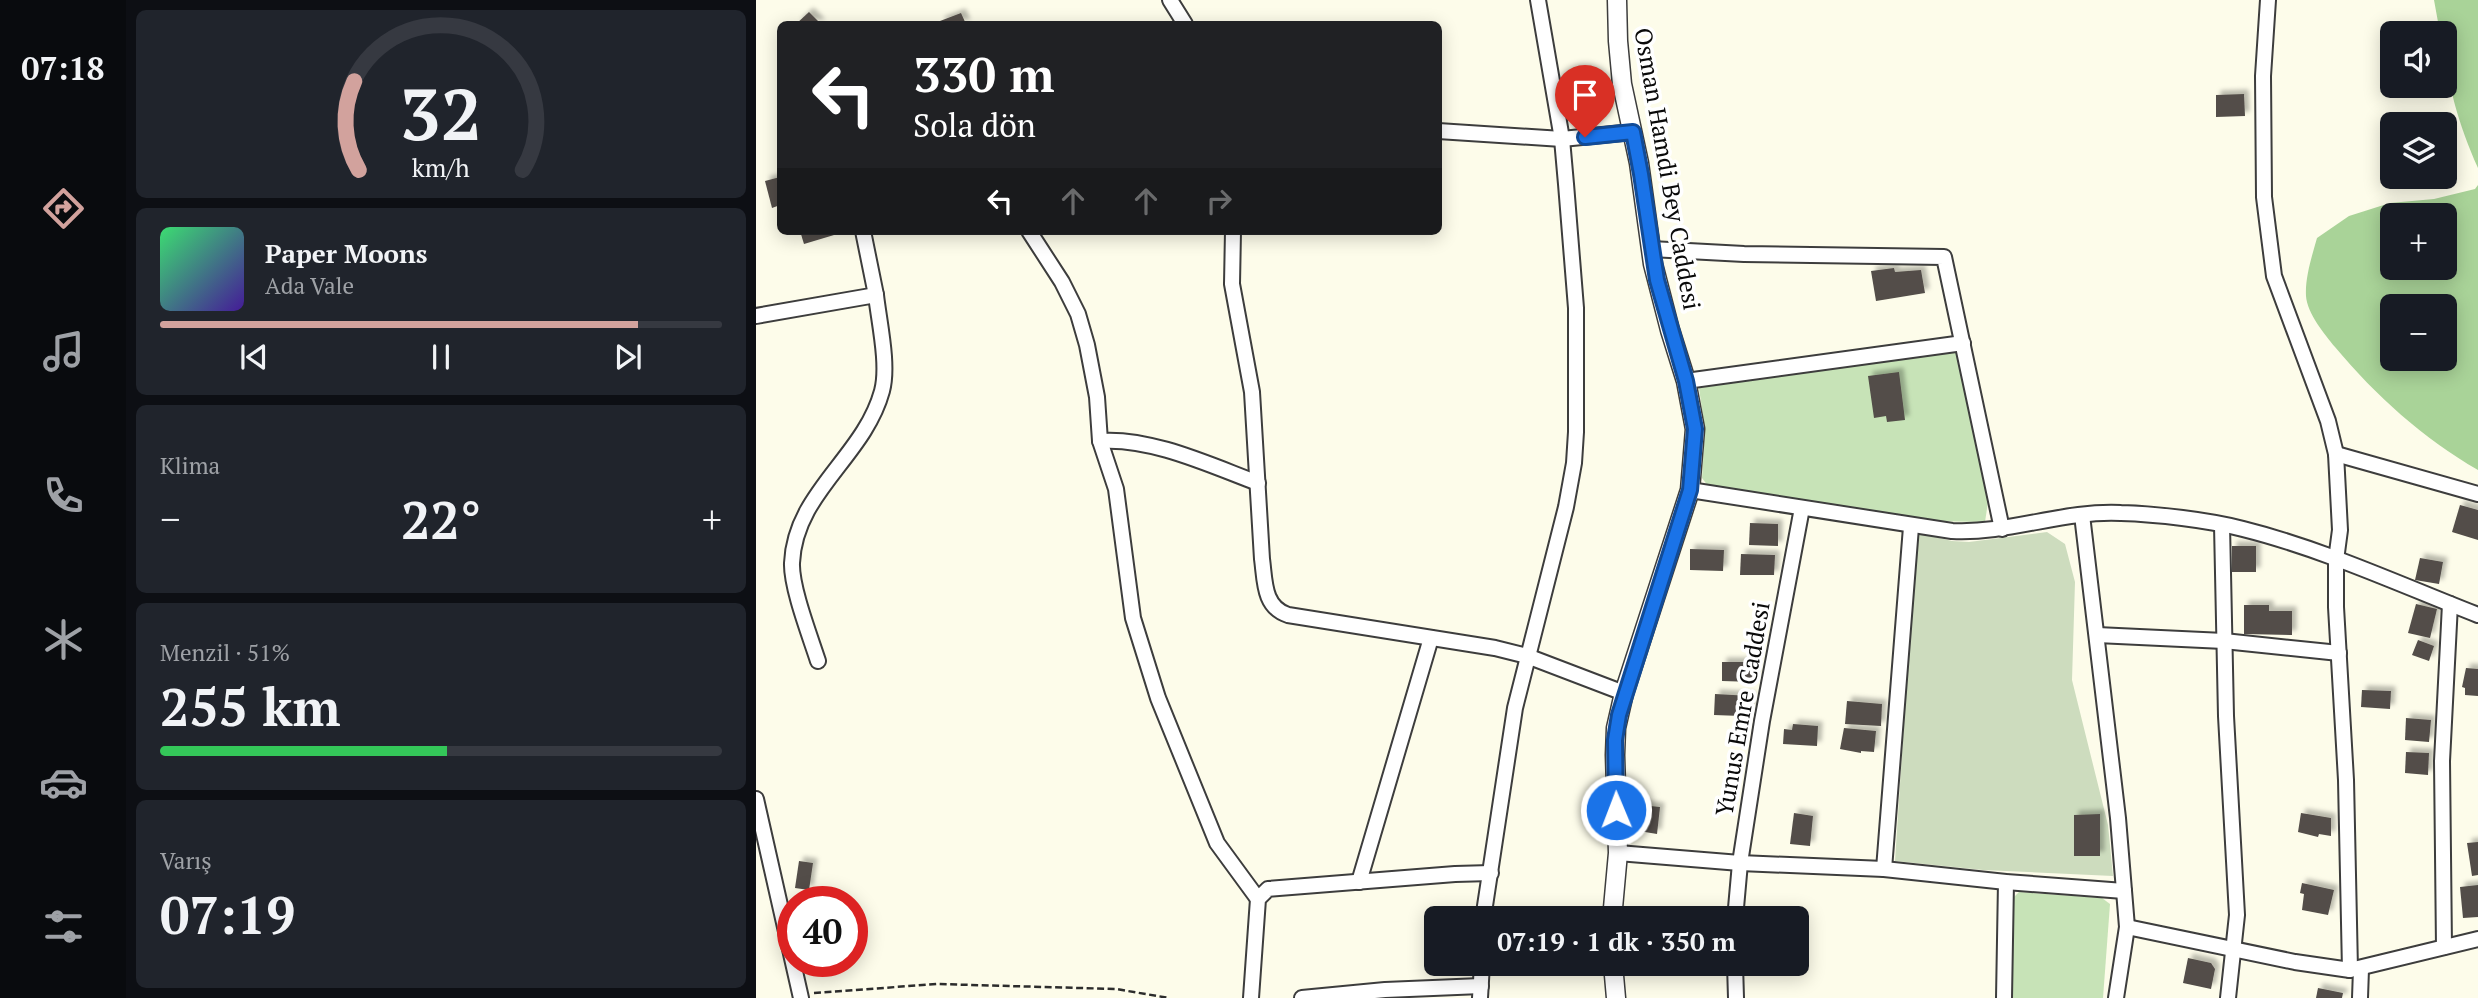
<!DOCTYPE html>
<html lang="tr">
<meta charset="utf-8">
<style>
body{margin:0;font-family:"PT Serif",serif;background:#20242c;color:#f1f3f6;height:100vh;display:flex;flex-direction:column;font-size:26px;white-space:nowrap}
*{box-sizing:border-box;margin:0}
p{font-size:23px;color:#9ea1a6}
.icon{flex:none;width:38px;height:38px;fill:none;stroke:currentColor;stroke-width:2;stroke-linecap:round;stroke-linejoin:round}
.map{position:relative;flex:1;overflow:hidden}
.panel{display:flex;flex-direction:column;gap:10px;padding:10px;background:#0d0f14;width:630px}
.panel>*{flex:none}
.guide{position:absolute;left:21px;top:21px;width:665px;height:214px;border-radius:10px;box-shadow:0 4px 18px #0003;background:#202124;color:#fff;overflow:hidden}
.tools{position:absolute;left:1624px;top:21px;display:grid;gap:14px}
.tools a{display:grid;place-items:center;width:77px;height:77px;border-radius:10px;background:#171b24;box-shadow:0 4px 18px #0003;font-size:35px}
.speed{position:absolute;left:21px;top:886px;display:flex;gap:14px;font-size:35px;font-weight:700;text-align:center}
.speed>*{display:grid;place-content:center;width:91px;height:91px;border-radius:50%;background:#171b24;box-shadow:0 4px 18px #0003;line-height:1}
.speed .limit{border:10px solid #d22;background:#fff;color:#111}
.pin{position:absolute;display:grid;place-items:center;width:60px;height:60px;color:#fff;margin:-72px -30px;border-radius:50% 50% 50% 0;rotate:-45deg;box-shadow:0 0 7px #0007}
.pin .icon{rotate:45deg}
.me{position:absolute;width:77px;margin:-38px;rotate:359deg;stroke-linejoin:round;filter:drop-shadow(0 0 5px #0008)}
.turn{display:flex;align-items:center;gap:24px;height:147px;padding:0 21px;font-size:32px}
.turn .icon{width:91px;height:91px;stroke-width:2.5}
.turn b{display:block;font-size:49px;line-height:60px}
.lanes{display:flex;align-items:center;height:66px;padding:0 21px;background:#0003;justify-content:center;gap:35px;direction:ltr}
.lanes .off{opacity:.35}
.big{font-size:52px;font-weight:700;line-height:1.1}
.panel .widget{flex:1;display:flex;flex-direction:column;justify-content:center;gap:10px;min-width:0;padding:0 24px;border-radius:10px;background:#20242c}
.panel .dial{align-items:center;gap:0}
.dial svg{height:182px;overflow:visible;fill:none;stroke:#363941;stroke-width:7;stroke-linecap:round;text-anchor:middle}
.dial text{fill:#f1f3f6;stroke:none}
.song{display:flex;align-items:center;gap:21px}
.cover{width:84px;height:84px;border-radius:10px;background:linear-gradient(135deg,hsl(140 70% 55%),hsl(260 70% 35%))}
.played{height:7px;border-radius:4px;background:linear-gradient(90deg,#d2a29d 85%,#363941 85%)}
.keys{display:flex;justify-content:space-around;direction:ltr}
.heat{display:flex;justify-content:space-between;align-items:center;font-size:38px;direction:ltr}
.charge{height:10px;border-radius:5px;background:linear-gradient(90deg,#34c759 51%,#363941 0)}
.trip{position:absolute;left:668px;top:906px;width:385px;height:70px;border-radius:10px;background:#171b24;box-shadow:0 4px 18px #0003;font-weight:700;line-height:70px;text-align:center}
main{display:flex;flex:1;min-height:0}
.tabs{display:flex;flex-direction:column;width:126px;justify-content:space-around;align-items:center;background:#090b0e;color:#9ea1a6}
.tabs .icon{width:49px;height:49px}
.tabs .selected{color:#d2a29d}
.tabs b{font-size:32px;color:#f1f3f6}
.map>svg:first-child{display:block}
</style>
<main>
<nav class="tabs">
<b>07:18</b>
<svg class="icon selected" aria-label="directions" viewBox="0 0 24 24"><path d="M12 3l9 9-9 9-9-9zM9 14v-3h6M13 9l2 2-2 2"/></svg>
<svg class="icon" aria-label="music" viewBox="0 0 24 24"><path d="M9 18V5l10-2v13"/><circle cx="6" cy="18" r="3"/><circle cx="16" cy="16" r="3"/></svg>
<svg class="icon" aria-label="phone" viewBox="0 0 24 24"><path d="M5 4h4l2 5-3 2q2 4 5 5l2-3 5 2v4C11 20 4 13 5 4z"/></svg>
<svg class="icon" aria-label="climate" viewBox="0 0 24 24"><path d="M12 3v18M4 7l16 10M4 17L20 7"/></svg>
<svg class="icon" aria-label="car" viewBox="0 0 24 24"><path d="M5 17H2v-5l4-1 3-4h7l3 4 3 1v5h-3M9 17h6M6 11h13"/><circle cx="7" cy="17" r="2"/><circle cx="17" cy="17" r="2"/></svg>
<svg class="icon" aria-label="filters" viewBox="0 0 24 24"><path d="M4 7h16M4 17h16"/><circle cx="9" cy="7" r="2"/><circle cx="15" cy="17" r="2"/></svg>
</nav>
<section class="panel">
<div class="widget dial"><svg viewBox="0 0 100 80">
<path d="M14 69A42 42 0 1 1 86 69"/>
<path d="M14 69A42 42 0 0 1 12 30" stroke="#d2a29d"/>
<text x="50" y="56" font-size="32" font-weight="700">32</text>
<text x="50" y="72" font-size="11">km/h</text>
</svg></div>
<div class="widget">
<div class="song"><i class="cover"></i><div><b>Paper Moons</b><p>Ada Vale</p></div></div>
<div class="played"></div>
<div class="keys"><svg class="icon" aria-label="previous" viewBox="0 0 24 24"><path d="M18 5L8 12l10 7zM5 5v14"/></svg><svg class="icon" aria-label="pause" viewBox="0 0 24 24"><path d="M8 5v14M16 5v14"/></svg><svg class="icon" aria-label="next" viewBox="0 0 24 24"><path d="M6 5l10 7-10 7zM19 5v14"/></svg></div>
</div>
<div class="widget"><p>Klima</p>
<div class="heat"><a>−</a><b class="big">22°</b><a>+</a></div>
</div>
<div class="widget"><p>Menzil · 51%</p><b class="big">255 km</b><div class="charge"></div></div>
<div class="widget"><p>Varış</p><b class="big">07:19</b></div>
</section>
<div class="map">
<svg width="1722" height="998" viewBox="0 0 1722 998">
<defs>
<filter id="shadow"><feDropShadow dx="4.5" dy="-4.5" stdDeviation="2" flood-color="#0004"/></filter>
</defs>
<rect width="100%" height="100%" fill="#fdfcea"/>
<g fill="#c7e3b7">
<polygon points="1201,351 1232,502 1229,522 1174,521 952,486 946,478 949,430 943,388"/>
<polygon points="1263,892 1346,898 1354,904 1347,998 1257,998 1256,899"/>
</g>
<g fill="#a9d398" fill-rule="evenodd">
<path d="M1678,0H1722V168C1703,125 1689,81 1689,33H1684Z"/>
<path d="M1722,185V470C1667,438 1620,396 1579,347C1569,335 1551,313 1550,296C1549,277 1556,256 1561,238L1593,216L1634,203L1678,199L1719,189ZM1636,215H1689V268H1636ZM1636,306H1689V359H1636Z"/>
</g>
<polygon fill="#cddcbe" points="1291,532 1309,544 1319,582 1316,680 1352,825 1357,876 1227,870 1139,861 1158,569 1163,533 1196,541 1213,542"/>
<g fill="#524d48" filter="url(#shadow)">
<polygon points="53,12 65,24 40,24"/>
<polygon points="205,13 210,24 185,24 184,21"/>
<polygon points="1488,94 1489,116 1460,117 1460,95"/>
<polygon points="24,177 24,205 16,208 9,181"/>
<polygon points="44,231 77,231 78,235 48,244"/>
<polygon points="1138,268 1139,272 1165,270 1169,293 1120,301 1115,271"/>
<polygon points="1143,372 1149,420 1131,422 1130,416 1118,418 1112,376"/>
<polygon points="1704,505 1722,510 1722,540 1696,532"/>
<polygon points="994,523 1022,524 1022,546 993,545"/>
<rect x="1476" y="546" width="24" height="26"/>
<polygon points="934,549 968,550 967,571 934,570"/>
<polygon points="985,554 1019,555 1018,575 984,575"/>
<polygon points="1664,558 1687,562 1683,584 1659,580"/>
<polygon points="1660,604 1681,609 1674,638 1652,633"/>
<polygon points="1488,605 1513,605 1513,611 1536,611 1536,635 1488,634"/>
<polygon points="1662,640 1678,646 1673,661 1656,655"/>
<polygon points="966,662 999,662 999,682 966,681"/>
<polygon points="1710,668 1722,669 1722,696 1709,695 1709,688 1706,687"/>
<polygon points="1606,690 1635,691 1634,709 1605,707"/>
<polygon points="959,694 995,696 994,712 985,712 985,716 958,715"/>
<polygon points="1091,701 1126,704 1125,726 1089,724"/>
<polygon points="1650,718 1675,720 1673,742 1649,740"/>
<polygon points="1037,724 1062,726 1061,746 1027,744 1028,729 1036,730"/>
<polygon points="1088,728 1120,731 1118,752 1105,751 1105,753 1084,749"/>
<polygon points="1650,752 1673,753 1672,775 1649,773"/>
<polygon points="885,805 904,807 901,834 883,831"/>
<polygon points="1038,813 1057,816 1054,846 1034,844"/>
<polygon points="1545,813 1575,818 1575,836 1563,834 1562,837 1542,832"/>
<polygon points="1344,814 1344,856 1318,856 1318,815"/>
<polygon points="1722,842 1722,875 1716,876 1711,843"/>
<polygon points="43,861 57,863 53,890 39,888"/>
<polygon points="1546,883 1578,890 1572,915 1546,910 1548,894 1544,893"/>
<polygon points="1722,885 1722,917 1707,918 1704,887"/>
<polygon points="1432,958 1455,963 1459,969 1455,989 1427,983"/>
<polygon points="1562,988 1587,993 1586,998 1560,998"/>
</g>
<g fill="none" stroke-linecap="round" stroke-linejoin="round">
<g stroke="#3d3d3d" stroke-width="18">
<g id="minor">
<polyline points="414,0 429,24"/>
<polyline points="1512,0 1507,76 1508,197 1518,276 1572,421 1580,454 1584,530 1580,560 1580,607 1590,780 1594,970"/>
<polyline points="682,131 806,139 876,132"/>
<polyline points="273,231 306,282 322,314 331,345 341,397 344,441 360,489 377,618 402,698 461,843 502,899"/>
<path d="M477,231L476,284L496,392L506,559C509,580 507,607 532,615L739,648L771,656L868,693"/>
<polyline points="895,249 988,254 1188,257 1246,529"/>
<polyline points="0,316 120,295 107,231"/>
<polyline points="930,381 1207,343"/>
<path d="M344,441C395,437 456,466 502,483"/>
<polyline points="1580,454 1722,494"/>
<path d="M934,490L1196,531C1253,534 1308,510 1365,513C1400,514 1453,520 1487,529C1567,549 1645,585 1722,615"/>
<polyline points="1326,515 1362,818 1371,927 1360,998"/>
<polyline points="1466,525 1470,716 1481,915 1472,998"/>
<polyline points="1341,635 1468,641 1583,653"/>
<path d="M62,661C54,636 35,587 36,563C39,492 108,457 126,391C133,365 123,322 120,295"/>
<polyline points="0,799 45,998"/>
<polyline points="862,853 984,863 1128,869 1250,882 1368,891"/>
<polyline points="1128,869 1155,527"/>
<polyline points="603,882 675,638"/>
<polyline points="727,919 759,708 810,507 818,463 820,432 820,308 810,184 806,139 782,0"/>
<polyline points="979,919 984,863 1006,721 1046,508"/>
<polyline points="1371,927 1539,962 1594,970 1722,939"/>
<polyline points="1688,947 1686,761 1694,604"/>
<polyline points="979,964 980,998"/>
<polyline points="495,998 502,899 512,889 699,874 735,873"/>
<polyline points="546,998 629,990 725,986"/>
<polyline points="724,998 726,964"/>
<polyline points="1248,998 1250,882"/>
<polyline points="1604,998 1605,969"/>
</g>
</g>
<g stroke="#3d3d3d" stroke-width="21">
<g id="tertiary">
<polyline points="856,919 862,853 859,755 860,728 868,693 934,490 939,429 930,381 914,330 897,264 883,163 866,84 862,41 861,0"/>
<polyline points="857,964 860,998"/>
</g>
</g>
<polyline stroke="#2c2c2c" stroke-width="2.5" stroke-dasharray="7 3.5" stroke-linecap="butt" points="58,993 181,984 360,989 413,998"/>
<use href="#minor" stroke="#fff" stroke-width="14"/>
<use href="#tertiary" stroke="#fff" stroke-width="18"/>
</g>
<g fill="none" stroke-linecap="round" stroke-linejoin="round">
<g stroke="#114b97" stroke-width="18">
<polyline id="route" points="829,137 877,132 885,174 901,280 930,381 939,429 934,490 863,715 859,740 860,810"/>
</g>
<use href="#route" stroke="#1a73e8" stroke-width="12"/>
</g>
<g text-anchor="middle" stroke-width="7" stroke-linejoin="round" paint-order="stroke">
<g font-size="24" fill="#0a0a0a" stroke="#fff">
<text transform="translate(911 169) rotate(80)" y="8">Osman Hamdi Bey Caddesi</text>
<text transform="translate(987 709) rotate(-80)" y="8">Yunus Emre Caddesi</text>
</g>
</g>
</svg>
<div class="tools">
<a><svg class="icon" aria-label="sound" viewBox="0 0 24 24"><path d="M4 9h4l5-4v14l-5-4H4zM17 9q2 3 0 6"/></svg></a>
<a><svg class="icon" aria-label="layers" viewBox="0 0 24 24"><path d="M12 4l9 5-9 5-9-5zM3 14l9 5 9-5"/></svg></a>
<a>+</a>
<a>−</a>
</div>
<div class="speed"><div class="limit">40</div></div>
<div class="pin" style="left:829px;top:137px;background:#d93025"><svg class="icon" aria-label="arrive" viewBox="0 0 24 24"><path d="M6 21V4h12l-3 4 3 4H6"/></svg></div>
<svg class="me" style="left:860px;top:810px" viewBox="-20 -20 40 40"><circle r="17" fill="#1a73e8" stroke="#fff" stroke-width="3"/><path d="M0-11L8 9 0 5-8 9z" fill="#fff"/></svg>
<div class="trip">07:19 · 1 dk · 350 m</div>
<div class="guide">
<div class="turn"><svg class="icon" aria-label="left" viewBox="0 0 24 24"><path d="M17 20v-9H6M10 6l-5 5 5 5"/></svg><div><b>330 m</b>Sola dön</div></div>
<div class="lanes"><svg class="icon" aria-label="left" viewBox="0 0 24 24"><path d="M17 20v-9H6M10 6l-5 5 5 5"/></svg><svg class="icon off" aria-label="ahead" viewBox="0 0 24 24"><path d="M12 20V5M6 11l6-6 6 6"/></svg><svg class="icon off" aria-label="ahead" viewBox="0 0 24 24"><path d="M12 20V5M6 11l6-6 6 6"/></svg><svg class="icon off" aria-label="right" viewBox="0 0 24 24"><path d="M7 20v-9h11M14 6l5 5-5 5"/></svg></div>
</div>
</div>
</main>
